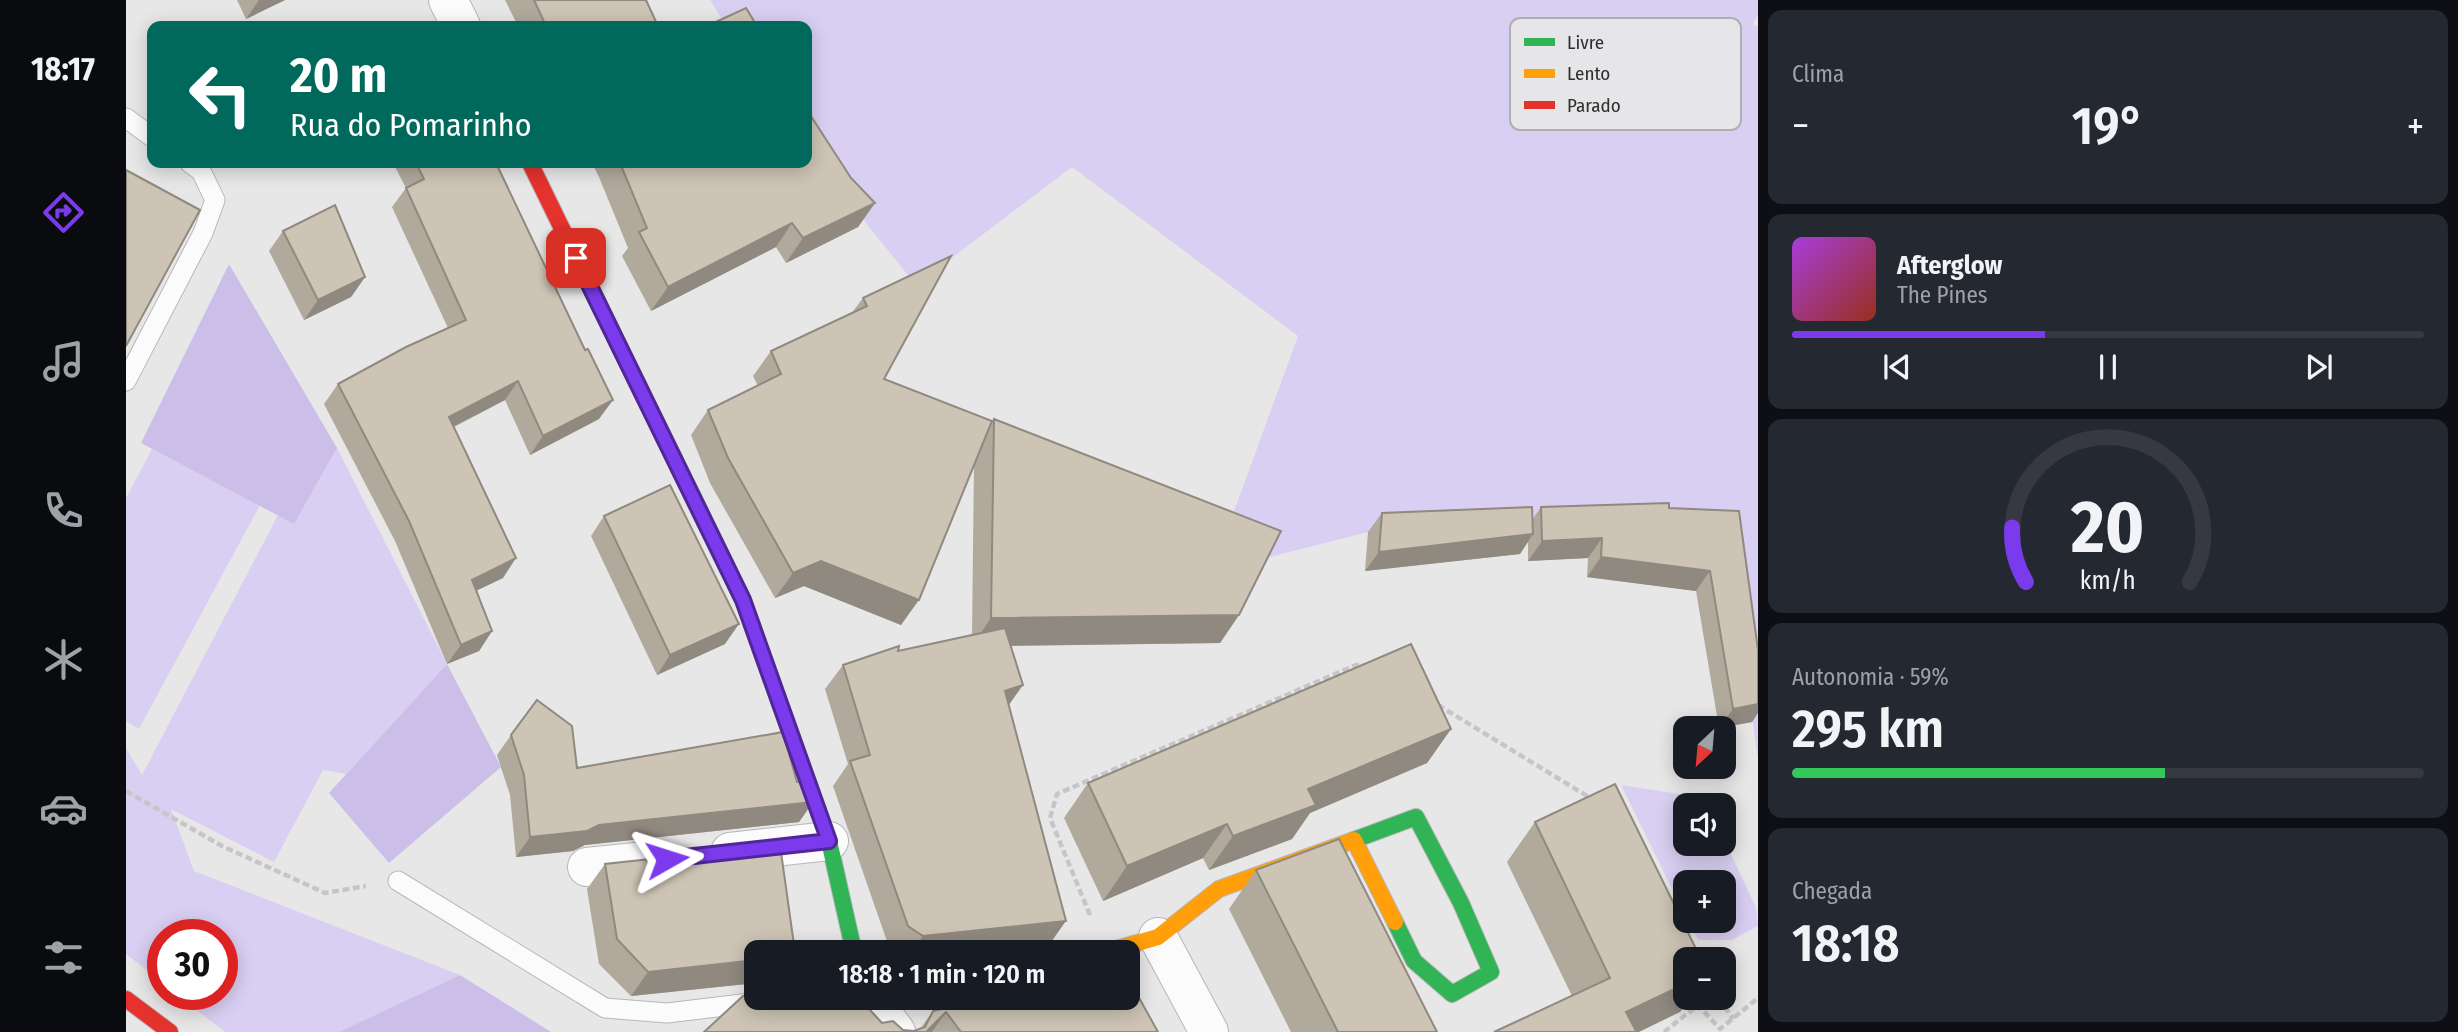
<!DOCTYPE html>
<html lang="pt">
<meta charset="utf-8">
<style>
body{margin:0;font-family:"Fira Sans Condensed",sans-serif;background:#242831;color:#f1f3f6;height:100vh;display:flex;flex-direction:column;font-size:26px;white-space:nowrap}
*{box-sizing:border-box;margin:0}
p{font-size:23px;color:#9ea1a6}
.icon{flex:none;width:38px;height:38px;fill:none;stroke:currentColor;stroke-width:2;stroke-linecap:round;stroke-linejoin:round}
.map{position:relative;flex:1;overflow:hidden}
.sheet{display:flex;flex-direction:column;gap:10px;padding:10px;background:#0d0f14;width:700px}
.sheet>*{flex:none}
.guide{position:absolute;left:21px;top:21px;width:665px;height:147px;border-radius:14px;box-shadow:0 4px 18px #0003;background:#00695c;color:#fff;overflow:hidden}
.needle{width:46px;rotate:206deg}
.controls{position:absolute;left:1547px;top:716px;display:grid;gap:14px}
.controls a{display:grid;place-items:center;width:63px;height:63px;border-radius:14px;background:#171b24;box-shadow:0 4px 18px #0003;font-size:35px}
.speed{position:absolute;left:21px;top:919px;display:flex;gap:14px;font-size:35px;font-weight:700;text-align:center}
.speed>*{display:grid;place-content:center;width:91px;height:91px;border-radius:50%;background:#171b24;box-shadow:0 4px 18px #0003;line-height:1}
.speed .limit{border:10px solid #d22;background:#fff;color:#111}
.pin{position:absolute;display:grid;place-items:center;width:60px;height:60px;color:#fff;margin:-30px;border-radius:14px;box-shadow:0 4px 10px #0006}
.me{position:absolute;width:77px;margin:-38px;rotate:84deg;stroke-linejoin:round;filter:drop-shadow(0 0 5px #0008)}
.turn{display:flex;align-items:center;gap:24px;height:147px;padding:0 28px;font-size:32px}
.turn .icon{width:91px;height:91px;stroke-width:2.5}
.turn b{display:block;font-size:49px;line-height:60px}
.big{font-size:52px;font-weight:600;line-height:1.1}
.sheet .tile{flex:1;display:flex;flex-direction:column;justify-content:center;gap:10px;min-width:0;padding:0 24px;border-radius:14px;background:#242831}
.sheet .dial{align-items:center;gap:0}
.dial svg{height:182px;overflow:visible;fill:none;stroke:#363941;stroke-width:7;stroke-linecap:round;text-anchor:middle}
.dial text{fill:#f1f3f6;stroke:none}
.song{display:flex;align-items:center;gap:21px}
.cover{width:84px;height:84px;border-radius:10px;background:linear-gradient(135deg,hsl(280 70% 55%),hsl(10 70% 35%))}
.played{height:7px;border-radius:4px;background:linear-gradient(90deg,#7c3aed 40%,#363941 40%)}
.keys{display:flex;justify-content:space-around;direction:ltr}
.heat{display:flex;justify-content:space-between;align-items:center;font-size:38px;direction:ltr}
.charge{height:10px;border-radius:5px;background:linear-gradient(90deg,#34c759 59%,#363941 0)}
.trip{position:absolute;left:618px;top:940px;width:396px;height:70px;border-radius:14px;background:#171b24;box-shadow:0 4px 18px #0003;font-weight:600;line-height:70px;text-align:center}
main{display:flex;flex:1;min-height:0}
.dock{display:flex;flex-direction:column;width:126px;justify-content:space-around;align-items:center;background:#090b0e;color:#9ea1a6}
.dock .icon{width:49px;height:49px}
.dock .on{color:#7c3aed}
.dock b{font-size:32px;color:#f1f3f6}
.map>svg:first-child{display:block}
</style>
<main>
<nav class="dock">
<b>18:17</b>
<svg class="icon on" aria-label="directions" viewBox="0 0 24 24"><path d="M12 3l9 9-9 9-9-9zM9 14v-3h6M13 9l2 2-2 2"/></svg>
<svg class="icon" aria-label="music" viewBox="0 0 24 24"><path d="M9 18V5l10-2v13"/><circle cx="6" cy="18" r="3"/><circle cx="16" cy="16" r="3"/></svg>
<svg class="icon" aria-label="phone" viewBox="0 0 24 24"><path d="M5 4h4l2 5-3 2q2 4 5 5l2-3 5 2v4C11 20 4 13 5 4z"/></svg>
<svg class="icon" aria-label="climate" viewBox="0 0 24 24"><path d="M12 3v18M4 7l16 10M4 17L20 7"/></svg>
<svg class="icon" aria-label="car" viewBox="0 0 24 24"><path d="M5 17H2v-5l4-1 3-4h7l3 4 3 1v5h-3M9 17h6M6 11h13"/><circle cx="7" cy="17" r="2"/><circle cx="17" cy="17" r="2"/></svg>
<svg class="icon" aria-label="filters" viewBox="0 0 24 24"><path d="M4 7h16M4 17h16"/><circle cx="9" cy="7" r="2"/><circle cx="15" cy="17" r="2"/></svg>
</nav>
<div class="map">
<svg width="1632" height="1032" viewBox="0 0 1632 1032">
<rect width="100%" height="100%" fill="#e7e7e8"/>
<g fill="#d9cff2">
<polygon points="584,0 1632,0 1632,14 1627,25 1632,26 1632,759 1599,531 1242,532 1136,559 1096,544 1172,336 946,167 790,285 743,227 681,140 681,26 600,26"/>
<polygon points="211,448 321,664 220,774 197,770 148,862 45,809 68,871 334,975 213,1032 99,1032 50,994 96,994 96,934 37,934 37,983 0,954 0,748 16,775 152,515 168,523"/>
<polygon points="26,449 134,505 13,729 0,721 0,498"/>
<polygon points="1495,785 1579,798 1582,805 1559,805 1559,844 1598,844 1598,839 1630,908 1632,926 1606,940 1572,940 1562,921 1598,920 1598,882 1559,882 1559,915"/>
</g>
<g fill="#cbbfe9">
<polygon points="103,264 211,448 168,524 15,443"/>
<polygon points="321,664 375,767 263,863 203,793"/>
<polygon points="334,975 425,1032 213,1032"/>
</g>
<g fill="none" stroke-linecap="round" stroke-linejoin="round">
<g stroke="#b7b7b8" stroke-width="21">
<g id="lane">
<polyline points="0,118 26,137"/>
<polyline points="0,381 77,233 89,200 75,171 64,163"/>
<polyline points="272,881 479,1008 541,1013 666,998"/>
</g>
</g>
<g stroke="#b7b7b8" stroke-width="40">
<g id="street">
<polyline points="322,0 335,26"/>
<polyline points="604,852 703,841"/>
<polyline points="461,867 530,860"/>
<polyline points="1032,937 1083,1032"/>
<polyline points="744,998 770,1032"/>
</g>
</g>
<g stroke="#b7b7b8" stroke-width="18">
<g id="fast">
<polyline points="567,497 617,600 703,841 728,952"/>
<polyline points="1228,840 1290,817 1335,903 1365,972 1326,994 1288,961 1269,922"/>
</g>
</g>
<g stroke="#b7b7b8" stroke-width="18">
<polyline id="slow" points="980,952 1032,937 1093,889 1228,840 1269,922"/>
</g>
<g stroke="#b7b7b8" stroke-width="18">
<g id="jam">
<polyline points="404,163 567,497"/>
<polyline points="0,999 44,1032"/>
</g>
</g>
<g stroke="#c6c6c8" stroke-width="4.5" stroke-dasharray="7 3.5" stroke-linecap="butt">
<polyline points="1312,705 1466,799"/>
<polyline points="0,791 96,846 199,893 240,886"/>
<polyline points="964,915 924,818 931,794 1230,665 1241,666"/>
<polyline points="1593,998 1607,1019"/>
<polyline points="1538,1032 1572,1005 1594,1029 1632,998"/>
</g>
<use href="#lane" stroke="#fbfbfc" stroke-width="19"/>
<use href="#street" stroke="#fbfbfc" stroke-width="38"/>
<use href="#fast" stroke="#30b455" stroke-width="16"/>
<use href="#slow" stroke="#ff9f0a" stroke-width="16"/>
<use href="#jam" stroke="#e5322d" stroke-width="16"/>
</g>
<g fill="#b0a99c">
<polygon points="111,0 159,0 120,19"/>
<polygon points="379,0 520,0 532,26 392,26"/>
<polygon points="267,163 370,163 473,419 404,455 379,400 328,427 377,578 351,590 366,631 353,651 321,664 269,541 198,404 212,384 322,328 266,207 280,188"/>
<polygon points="466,163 681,163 725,178 749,203 732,227 660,263 650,247 525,311 496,256 502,248 473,177"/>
<polygon points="157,231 239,277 225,297 178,320 143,251"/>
<polygon points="825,256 758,379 865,423 868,419 1113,615 1094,643 884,646 883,705 923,945 861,952 767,952 764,950 707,786 722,764 699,689 717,665 772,651 846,635 848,464 775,625 678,586 649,598 584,483 565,435 582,410 632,386 627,376 645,351 725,314 737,298"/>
<polygon points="1415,507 1543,508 1613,511 1632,650 1632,713 1626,722 1593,728 1570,591 1461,577 1462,558 1402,561 1402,542 1394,554 1239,571 1242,532 1256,513 1406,520"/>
<polygon points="478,516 599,644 531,675 465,536"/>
<polygon points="1325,729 1301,763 1184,813 1166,839 1083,870 1077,858 977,901 938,818 962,783"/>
<polygon points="385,735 451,768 671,782 687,802 673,822 459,845 447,851 390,857 384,795 371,755"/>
<polygon points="1409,822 1559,998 1565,998 1554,1012 1446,996 1381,862"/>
<polygon points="479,864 630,952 630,983 505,996 473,964 461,889"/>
<polygon points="1130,870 1311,1032 1165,1032 1103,909"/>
<polygon points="807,1011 1032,1032 578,1032 756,1023 777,1030 788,1031 794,1029"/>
</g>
<g fill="#90897f">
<polygon points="133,0 159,0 120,19"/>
<polygon points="749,203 732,227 660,263 677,238"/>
<polygon points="666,223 650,247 525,311 542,287"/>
<polygon points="239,277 225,297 178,320 192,300"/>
<polygon points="392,381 379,400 309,436 323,417"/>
<polygon points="487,400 473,419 404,455 417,436"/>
<polygon points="1407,534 1394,554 1239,571 1253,552"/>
<polygon points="1476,538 1462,558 1402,561 1416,541"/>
<polygon points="1475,557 1584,571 1570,591 1461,577"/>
<polygon points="390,558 377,578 333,599 346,580"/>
<polygon points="695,561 793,600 775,625 678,586 649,598 667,573"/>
<polygon points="1113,615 1094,643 846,646 865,618"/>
<polygon points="613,624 599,644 531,675 544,655"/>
<polygon points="366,631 353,651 321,664 335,645"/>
<polygon points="897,685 880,709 879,691"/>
<polygon points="1632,704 1632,713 1626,722 1593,728 1607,709"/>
<polygon points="1325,729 1301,763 1184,813 1166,839 1083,870 1107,836 1182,789"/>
<polygon points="687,802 673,822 459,845 447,851 390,857 404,837 473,825"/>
<polygon points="1101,824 1077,858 977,901 1001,866"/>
<polygon points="940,921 923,945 861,952 786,952 797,936"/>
<polygon points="630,960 630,983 505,996 522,972"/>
<polygon points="1559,984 1559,998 1565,998 1554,1012 1513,1032 1486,1032 1500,1012"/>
<polygon points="820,1012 806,1032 800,1032"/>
</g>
<g fill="#cdc4b5" stroke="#90897f" stroke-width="2">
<polygon points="408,0 520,0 532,26 420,26"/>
<polygon points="620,8 631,26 581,26"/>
<polygon points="681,110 725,178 749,203 677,238 666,223 542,287 513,232 521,228 494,163 681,163"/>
<polygon points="290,163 370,163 459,350 462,349 487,400 417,436 392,381 323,417 390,558 346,580 366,631 335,645 283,521 212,384 280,347 340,320 280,188 298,179"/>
<polygon points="0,170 74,210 0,346"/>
<polygon points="209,205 239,277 192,300 157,231"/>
<polygon points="825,256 758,379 866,421 793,600 695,561 667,573 602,458 582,410 655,374 645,351 741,306 737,298"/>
<polygon points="868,419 1155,531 1113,615 865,618"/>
<polygon points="544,485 613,624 544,655 478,516"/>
<polygon points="1543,503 1543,508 1613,511 1632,650 1632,704 1607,709 1584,571 1475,557 1476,538 1416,541 1415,507"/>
<polygon points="1406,507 1407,534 1253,552 1256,513"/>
<polygon points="879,628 897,685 879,691 940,921 797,936 782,926 724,761 744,755 717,665 773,646 772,651"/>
<polygon points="1285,644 1325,729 1182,789 1190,805 1107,836 1101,824 1001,866 962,783"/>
<polygon points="411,700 446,726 451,768 657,732 671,782 679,780 687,802 473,825 461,831 404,837 398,775 385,735"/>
<polygon points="1489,784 1575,959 1559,959 1559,984 1500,1012 1510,1031 1509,1032 1368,1032 1484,978 1409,822"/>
<polygon points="1213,839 1311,1032 1212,1032 1130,870"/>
<polygon points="654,845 669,952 630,952 630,960 522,972 491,939 479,864"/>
<polygon points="1001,976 1032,1032 835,1032 820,1012 800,1032 578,1032 617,996 630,994 630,998 733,998 756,1023 767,1021 777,1030 788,1031 799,1027 807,1011 861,998 1001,998"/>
</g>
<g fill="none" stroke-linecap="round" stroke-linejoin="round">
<g stroke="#51269a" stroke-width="18">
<polyline id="route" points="450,258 617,600 703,841 541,859"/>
</g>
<use href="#route" stroke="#7c3aed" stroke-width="12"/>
</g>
<rect x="1384" y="18" width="231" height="112" rx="10" fill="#e6e6e9" stroke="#afafb2" stroke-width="2"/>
<rect x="1398" y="38" width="31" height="8" fill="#30b455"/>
<rect x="1398" y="69" width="31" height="9" fill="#ff9f0a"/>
<rect x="1398" y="101" width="31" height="8" fill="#e5322d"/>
<g font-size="19" fill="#2f2f30">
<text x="1441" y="49">Livre</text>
<text x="1441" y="80">Lento</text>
<text x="1441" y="112">Parado</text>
</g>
</svg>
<div class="controls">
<a><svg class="needle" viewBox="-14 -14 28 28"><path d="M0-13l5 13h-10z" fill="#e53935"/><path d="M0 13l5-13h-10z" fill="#9ea1a6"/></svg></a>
<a><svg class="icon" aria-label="sound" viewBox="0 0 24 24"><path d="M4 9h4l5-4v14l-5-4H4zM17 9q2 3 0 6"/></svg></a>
<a>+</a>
<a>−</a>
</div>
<div class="speed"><div class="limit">30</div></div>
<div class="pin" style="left:450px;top:258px;background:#d93025"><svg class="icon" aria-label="arrive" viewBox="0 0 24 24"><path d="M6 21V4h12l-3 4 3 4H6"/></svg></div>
<svg class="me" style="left:541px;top:859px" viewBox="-20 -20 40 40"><path d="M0-17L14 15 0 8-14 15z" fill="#7c3aed" stroke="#fff" stroke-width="4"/></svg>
<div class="trip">18:18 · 1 min · 120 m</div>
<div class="guide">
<div class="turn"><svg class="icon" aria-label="left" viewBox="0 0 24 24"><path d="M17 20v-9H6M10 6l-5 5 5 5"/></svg><div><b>20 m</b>Rua do Pomarinho</div></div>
</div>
</div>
<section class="sheet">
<div class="tile"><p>Clima</p>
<div class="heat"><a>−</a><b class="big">19°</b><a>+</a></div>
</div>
<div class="tile">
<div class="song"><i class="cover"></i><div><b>Afterglow</b><p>The Pines</p></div></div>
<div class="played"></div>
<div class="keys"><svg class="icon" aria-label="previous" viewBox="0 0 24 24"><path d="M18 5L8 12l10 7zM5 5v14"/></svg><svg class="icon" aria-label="pause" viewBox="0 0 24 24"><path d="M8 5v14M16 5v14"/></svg><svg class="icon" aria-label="next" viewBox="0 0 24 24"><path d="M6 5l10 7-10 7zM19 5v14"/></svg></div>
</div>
<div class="tile dial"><svg viewBox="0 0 100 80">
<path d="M14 69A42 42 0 1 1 86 69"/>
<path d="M14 69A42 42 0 0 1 8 45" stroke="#7c3aed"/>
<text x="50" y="56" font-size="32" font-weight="700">20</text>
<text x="50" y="72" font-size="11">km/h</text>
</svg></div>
<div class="tile"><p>Autonomia · 59%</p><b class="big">295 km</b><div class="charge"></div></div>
<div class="tile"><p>Chegada</p><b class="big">18:18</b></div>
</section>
</main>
